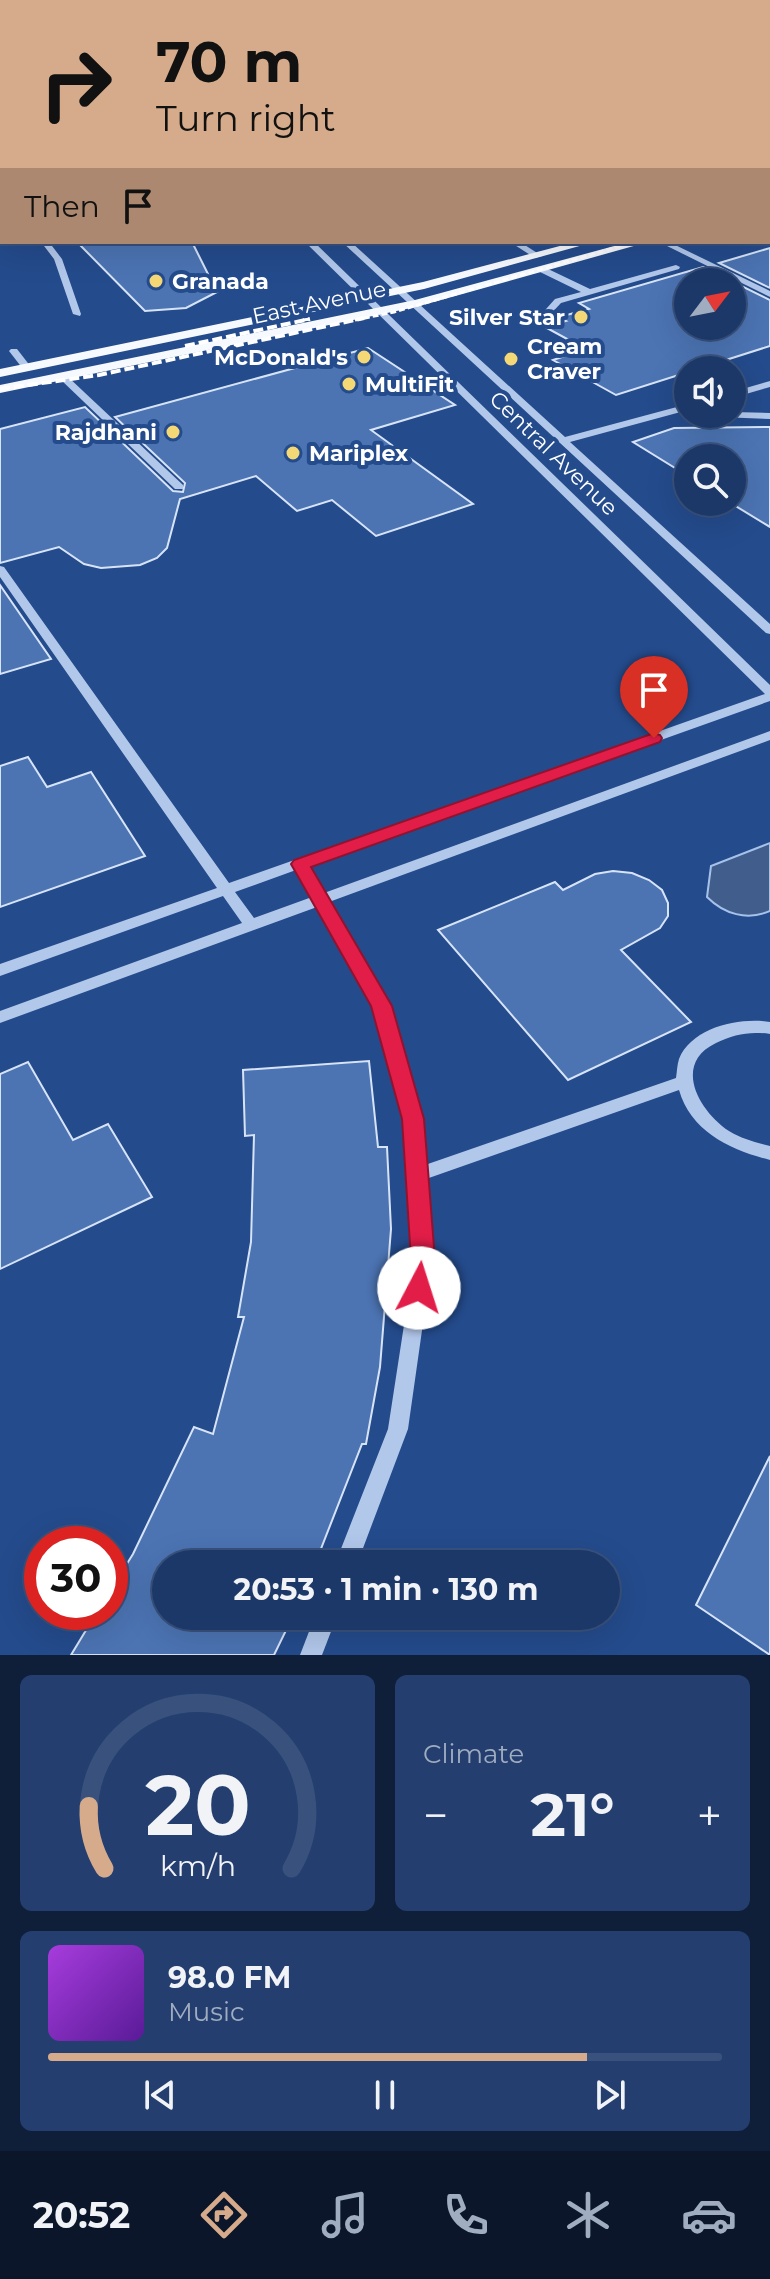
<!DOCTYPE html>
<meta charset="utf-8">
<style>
body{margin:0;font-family:Montserrat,sans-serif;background:#243f6f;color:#f1f3f6;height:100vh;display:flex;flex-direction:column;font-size:30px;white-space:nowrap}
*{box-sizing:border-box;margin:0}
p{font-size:26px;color:#a0acc0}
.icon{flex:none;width:44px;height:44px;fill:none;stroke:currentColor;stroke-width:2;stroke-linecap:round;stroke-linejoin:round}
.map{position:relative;height:1655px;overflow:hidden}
.side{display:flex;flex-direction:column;gap:20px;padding:20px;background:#0f1f3a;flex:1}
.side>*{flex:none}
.hud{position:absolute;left:0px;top:0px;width:770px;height:244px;box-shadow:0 8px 32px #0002,0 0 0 2px #39527d;background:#d6ab8b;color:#111;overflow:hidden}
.needle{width:52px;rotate:58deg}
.fabs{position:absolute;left:674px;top:268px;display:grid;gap:16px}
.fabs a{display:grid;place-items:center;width:72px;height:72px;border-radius:50%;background:#1b3869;box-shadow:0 8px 32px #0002,0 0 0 2px #39527d;font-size:40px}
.speed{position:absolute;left:24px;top:1526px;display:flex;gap:16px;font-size:40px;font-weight:700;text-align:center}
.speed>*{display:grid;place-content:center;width:104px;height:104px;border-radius:50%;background:#1b3869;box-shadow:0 8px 32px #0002,0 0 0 2px #39527d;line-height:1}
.speed .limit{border:12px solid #d22;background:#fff;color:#111}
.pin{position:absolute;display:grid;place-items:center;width:68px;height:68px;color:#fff;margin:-82px -34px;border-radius:50% 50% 50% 0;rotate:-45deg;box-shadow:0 0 8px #0007}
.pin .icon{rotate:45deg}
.me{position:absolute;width:88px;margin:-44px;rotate:5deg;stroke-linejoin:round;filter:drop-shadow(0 0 6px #0008)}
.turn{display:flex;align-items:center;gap:28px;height:168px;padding:0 24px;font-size:36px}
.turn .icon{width:104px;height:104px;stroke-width:2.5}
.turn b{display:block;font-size:56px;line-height:68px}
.then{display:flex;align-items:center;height:76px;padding:0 24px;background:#0003;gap:16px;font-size:30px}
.big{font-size:60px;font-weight:700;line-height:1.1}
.side .widget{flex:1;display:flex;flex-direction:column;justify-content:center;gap:12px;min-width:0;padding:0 28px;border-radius:12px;background:#243f6f}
.side .dial{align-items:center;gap:0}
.dial svg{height:208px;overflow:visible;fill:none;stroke:#39527d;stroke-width:7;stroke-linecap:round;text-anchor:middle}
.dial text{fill:#f1f3f6;stroke:none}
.song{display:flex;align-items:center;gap:24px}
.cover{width:96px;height:96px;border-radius:12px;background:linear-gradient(135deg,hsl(280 70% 55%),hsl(270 70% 35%))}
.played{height:8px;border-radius:4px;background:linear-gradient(90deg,#d6ab8b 80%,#39527d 80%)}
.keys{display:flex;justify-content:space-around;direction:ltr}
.heat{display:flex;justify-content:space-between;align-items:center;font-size:44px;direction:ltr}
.side .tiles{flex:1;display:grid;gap:20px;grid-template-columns:1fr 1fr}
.widget:last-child{grid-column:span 2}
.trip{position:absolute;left:152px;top:1550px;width:468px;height:80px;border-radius:40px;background:#1b3869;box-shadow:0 8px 32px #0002,0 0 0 2px #39527d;font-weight:700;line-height:80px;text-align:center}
.tabs{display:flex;height:128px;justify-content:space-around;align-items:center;background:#0b162a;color:#a0acc0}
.tabs .icon{width:56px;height:56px}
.tabs .selected{color:#d6ab8b}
.tabs b{font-size:36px;color:#f1f3f6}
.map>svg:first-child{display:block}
</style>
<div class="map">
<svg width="770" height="1655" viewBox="0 0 770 1655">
<rect width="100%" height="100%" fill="#244b8c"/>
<path fill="#415d8c" stroke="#a6c2eb" stroke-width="2" d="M770,843V911C747,921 724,914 707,897L711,866Z"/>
<g fill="#4c74b3" stroke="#d7e4f8" stroke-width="2" fill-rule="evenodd">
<polygon points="77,242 192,242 217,292 186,308 145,311"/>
<polygon points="770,248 770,288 719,263"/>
<path d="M703,267L770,300V346L616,395L553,360L562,357L544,347L569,340L545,327L566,321L559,317L589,309L579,303ZM688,282H732V326H688Z"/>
<polygon points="368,348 455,405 371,430 473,504 376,536 332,500 297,511 256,476 180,499 167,548 157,558 140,565 101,568 84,564 59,547 0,563 0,429 85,407 173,491 183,492 185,483 115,417"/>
<polygon points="770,427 770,527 729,502 732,502 732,458 688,458 688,476 633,442 674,428"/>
<polygon points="0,585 51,659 0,674"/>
<polygon points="28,757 47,787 91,772 145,856 0,907 0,766"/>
<polygon points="613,871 632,873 649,880 662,890 668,903 668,916 660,928 621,950 691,1022 568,1080 438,930 555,882 563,890 595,874"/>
<polygon points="369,1061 378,1147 387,1147 391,1229 380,1367 366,1444 362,1444 315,1564 166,1564 166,1616 293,1616 274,1655 71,1655 97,1612 110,1612 110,1591 133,1554 194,1427 213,1434 244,1317 238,1317 251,1242 254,1135 245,1136 243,1070"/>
<polygon points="28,1062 73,1140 108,1124 152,1197 0,1269 0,1074"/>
<polygon points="770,1456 770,1655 696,1605"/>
</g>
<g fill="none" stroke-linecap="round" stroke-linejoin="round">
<g fill="#b2c8eb" fill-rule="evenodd">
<polygon points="56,0 62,0 64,2 58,2"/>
<polygon points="80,0 86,0 88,2 82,2"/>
<rect x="768" y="9" width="2" height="4"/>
<rect x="768" y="45" width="2" height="4"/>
<polygon points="2,74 2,78 0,79 0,75"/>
<rect x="0" y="132" width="2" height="6"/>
<rect x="768" y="156" width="2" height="5"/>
<rect x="0" y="205" width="2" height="5"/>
<polygon points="41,242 49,242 62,259 81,314 80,316 73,314 54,259"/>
<path d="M305,242H314L770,685V701L308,866L324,893L770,731V740L329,902L389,1006L422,1119L425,1165L676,1078C677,1072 677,1065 679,1059C692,1027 740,1017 770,1022V1034C750,1031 734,1034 716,1043C672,1064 699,1111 729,1131C742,1139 755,1142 770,1146V1160C731,1150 691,1132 679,1090L426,1179L432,1260L408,1429L357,1564H335L388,1429L414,1260L404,1119L373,1006L317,907L0,1023V1011L242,923L223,896L0,976V964L217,888L0,577V566L4,567L229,883L765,694ZM296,870L312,897L254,918L235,892Z"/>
<polygon points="342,242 351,242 565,437 688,404 688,410 570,442 770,624 770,634 766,633"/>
<polygon points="510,242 520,242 542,256 535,258"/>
<polygon points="659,242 669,242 770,291 770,297"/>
<polygon points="676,265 680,267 679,269 561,303 545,320 538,318 555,299 581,292 540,272 540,268 546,268 590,289"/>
<polygon points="11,349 17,349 31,367 29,369 23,369 9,351"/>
<polygon points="60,375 66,375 183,485 183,489 175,489 60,379"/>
<polygon points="770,381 770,387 732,398 732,392"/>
<polygon points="732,412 770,413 770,419 719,417 714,414 732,414"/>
<polygon points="315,1616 337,1616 322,1655 300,1655"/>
</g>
<g fill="#f6f9fe" fill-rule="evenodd">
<polygon points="575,242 594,242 424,289 0,377 0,369 423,282"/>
<polygon points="629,242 648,242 416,307 0,393 0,385 415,300"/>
</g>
<g stroke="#fff" stroke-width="3" stroke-dasharray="6 3" stroke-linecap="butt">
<polyline points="303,320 310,319"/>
<polyline points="355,320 394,312 634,242"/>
</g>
<g stroke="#fff" stroke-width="4" stroke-dasharray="10 4" stroke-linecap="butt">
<polyline points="185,346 310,319"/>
<polyline points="0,389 99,375 364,318"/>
</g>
</g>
<polygon fill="#e11d48" stroke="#92132f" stroke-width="2" points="654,733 660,735 662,738 660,742 311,867 392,1006 424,1119 435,1260 427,1295 419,1299 410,1295 406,1288 411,1260 402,1119 371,1006 291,864 294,860"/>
<g fill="#f5d876" stroke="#244b8c" stroke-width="3">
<circle cx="156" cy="281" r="8"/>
<circle cx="581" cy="317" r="8"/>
<circle cx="364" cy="357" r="8"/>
<circle cx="511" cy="359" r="8"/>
<circle cx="349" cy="384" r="8"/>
<circle cx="173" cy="432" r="8"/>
<circle cx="293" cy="453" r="8"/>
</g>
<g text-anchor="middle" stroke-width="8" stroke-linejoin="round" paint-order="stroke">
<g font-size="22" font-weight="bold" fill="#fff" stroke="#244b8c" text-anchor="start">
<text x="172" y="289">Granada</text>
<text x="565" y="325" text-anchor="end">Silver Star</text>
<text x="527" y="354">Cream<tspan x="527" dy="25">Craver</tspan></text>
<text x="348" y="365" text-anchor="end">McDonald's</text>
<text x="365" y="392">MultiFit</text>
<text x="157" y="440" text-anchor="end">Rajdhani</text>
<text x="309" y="461">Mariplex</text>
</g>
<g font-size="22" fill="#fff" stroke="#244b8c">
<text transform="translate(319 302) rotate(-12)" y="8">East Avenue</text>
<text transform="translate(554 453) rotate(44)" y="8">Central Avenue</text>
</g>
</g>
</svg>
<div class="fabs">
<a><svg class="needle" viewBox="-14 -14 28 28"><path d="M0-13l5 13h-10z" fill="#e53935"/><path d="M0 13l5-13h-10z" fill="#a0acc0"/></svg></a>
<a><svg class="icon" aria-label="sound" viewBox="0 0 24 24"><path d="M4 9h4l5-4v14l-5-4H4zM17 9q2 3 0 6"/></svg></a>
<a><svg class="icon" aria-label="search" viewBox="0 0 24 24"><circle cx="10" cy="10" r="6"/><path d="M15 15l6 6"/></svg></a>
</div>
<div class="speed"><div class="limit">30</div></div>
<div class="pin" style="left:654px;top:738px;background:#d93025"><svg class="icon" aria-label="arrive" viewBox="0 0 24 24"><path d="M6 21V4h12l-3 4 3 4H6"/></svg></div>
<svg class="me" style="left:419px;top:1288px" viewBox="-20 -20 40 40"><circle r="19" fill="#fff"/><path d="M0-13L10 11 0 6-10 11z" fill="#e11d48"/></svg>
<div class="trip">20:53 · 1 min · 130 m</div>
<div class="hud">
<div class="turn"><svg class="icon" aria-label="right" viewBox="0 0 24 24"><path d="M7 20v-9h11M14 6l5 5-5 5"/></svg><div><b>70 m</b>Turn right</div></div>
<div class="then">Then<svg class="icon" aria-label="arrive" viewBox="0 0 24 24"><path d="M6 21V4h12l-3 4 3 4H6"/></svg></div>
</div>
</div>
<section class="side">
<div class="tiles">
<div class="widget dial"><svg viewBox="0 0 100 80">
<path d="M14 69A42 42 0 1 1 86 69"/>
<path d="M14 69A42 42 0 0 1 8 45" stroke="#d6ab8b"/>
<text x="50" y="56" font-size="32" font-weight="700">20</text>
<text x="50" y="72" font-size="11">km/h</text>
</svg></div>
<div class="widget"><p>Climate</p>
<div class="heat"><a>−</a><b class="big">21°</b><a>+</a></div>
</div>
<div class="widget">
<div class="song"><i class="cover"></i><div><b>98.0 FM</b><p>Music</p></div></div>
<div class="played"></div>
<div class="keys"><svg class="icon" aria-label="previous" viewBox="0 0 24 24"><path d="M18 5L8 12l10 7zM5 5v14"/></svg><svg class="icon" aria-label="pause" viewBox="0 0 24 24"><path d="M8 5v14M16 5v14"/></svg><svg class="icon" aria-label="next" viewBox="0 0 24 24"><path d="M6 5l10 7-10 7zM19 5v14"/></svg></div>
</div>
</div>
</section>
<nav class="tabs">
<b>20:52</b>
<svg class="icon selected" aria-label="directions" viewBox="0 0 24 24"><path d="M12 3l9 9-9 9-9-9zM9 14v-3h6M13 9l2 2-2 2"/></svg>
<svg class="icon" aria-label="music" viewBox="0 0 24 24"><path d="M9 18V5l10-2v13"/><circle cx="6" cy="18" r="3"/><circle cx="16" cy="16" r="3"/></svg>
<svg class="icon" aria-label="phone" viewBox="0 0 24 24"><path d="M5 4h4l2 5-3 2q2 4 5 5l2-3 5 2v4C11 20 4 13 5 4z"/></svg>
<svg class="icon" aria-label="climate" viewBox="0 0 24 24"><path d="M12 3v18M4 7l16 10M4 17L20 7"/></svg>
<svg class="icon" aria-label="car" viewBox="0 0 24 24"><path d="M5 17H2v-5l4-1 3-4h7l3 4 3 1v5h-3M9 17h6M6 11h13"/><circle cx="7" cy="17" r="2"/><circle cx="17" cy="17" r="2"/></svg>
</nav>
